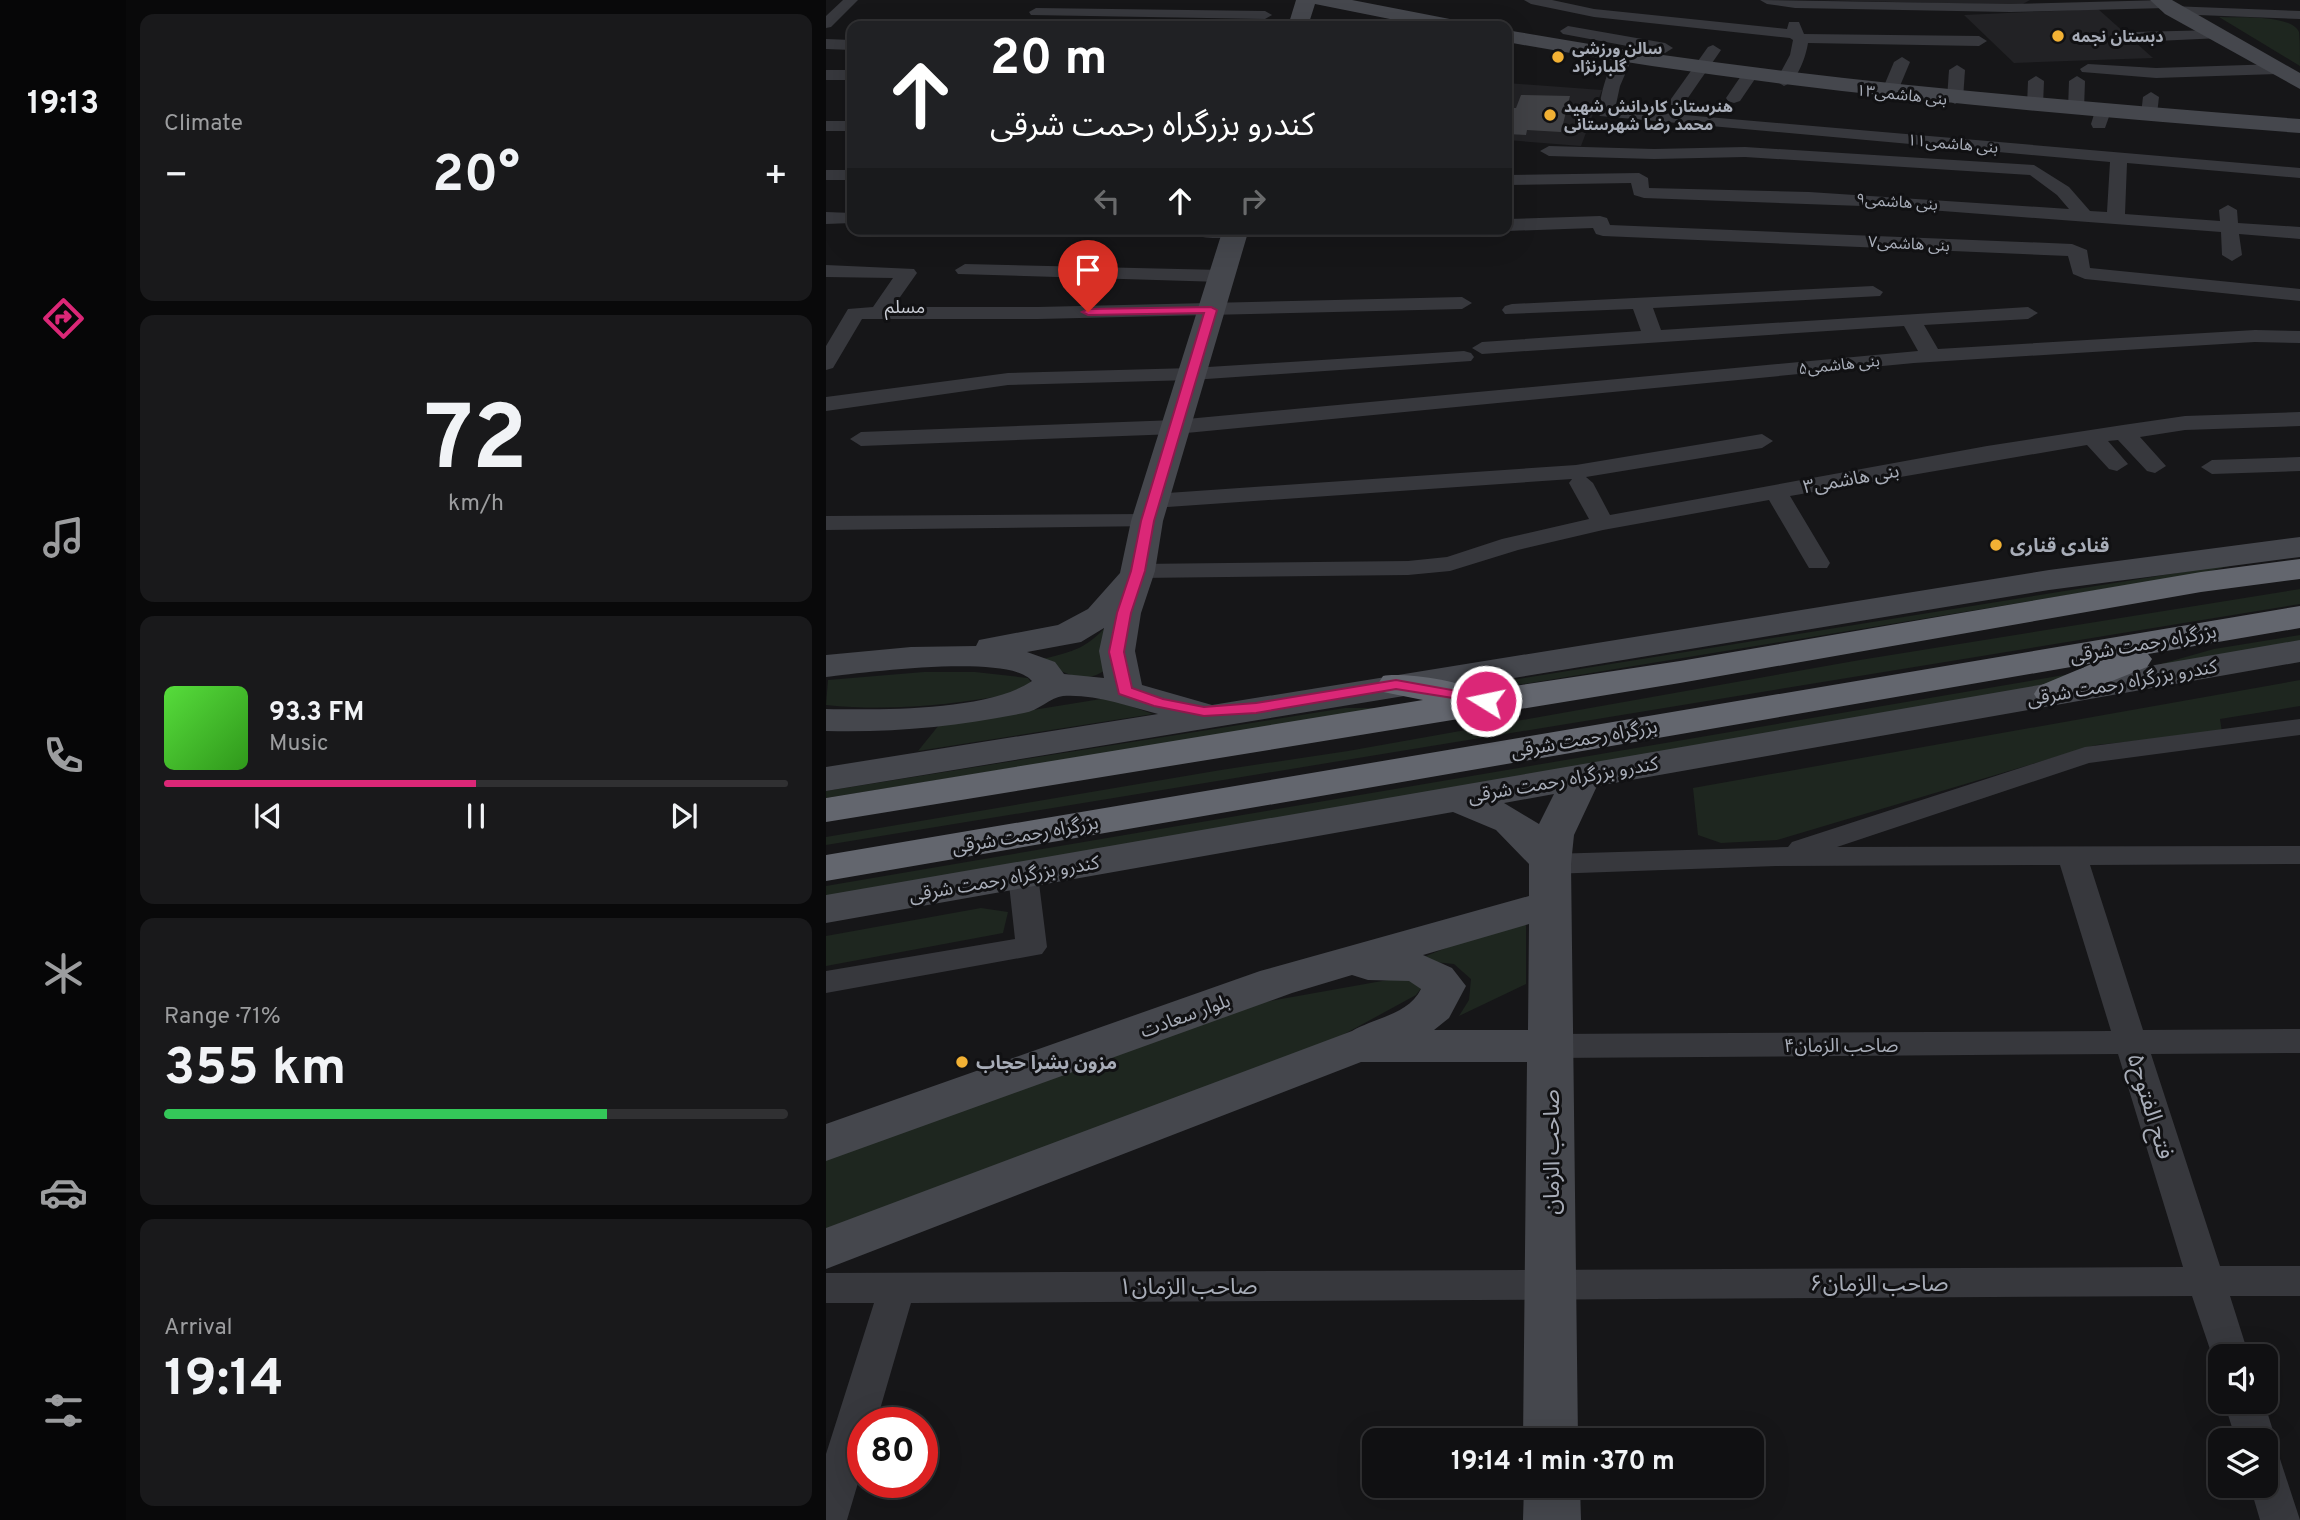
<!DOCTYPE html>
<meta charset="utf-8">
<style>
body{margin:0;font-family:Overpass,"Noto Sans Arabic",sans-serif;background:#19191b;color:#f1f3f6;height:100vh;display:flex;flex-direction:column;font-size:26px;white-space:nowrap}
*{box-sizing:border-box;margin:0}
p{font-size:23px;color:#9c9d9f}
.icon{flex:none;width:38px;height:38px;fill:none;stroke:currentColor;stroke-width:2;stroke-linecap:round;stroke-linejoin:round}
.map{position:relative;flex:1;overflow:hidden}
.panel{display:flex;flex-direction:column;gap:14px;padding:14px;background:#09090a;width:700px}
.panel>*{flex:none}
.banner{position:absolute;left:21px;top:21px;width:665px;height:214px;border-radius:14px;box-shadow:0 7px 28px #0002,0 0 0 2px #303032;background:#202124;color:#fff;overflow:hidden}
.tools{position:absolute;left:1382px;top:1344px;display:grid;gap:14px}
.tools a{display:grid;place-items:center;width:70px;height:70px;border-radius:14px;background:#101012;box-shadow:0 7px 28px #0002,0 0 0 2px #303032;font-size:35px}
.speed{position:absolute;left:21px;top:1407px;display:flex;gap:14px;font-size:35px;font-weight:700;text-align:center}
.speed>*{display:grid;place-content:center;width:91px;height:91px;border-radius:50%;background:#101012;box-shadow:0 7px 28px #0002,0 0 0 2px #303032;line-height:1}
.speed .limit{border:10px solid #d22;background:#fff;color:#111}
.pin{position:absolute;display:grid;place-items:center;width:60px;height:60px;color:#fff;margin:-72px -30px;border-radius:50% 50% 50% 0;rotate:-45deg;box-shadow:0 0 7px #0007}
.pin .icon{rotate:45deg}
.me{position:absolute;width:77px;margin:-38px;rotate:280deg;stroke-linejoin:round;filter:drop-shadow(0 0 5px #0008)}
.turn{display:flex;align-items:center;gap:24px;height:147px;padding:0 28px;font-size:32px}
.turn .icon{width:91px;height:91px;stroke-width:2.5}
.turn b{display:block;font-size:49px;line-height:60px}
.lanes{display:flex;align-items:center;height:66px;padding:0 28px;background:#0003;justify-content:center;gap:35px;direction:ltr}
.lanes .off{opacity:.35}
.big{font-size:52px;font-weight:700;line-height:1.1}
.panel .widget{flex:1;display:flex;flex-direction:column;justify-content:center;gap:10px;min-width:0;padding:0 24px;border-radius:14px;background:#19191b}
.panel .dial{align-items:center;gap:0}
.dial b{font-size:91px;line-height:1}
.song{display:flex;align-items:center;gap:21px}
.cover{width:84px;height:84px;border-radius:10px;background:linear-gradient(135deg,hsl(110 70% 55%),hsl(110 70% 35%))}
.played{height:7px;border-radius:4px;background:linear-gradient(90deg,#db2777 50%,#303032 50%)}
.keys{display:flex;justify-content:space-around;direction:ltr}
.heat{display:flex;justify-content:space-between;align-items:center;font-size:38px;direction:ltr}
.charge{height:10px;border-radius:5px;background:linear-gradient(90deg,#34c759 71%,#303032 0)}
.trip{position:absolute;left:536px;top:1428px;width:402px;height:70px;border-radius:14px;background:#101012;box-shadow:0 7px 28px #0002,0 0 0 2px #303032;font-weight:700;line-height:70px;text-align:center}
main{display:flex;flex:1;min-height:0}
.tabs{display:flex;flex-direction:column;width:126px;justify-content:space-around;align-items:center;background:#060607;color:#9c9d9f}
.tabs .icon{width:49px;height:49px}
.tabs .on{color:#db2777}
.tabs b{font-size:32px;color:#f1f3f6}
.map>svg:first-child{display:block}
</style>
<main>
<nav class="tabs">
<b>19:13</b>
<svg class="icon on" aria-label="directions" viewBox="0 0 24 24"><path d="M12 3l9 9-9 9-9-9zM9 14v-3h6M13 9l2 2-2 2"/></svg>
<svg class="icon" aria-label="music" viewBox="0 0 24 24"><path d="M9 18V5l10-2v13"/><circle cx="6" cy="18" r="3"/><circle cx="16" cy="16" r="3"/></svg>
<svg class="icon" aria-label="phone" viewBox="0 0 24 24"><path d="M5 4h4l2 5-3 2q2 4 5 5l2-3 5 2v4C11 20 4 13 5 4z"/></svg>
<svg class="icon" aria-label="climate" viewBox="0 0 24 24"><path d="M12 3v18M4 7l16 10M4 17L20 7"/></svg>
<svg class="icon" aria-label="car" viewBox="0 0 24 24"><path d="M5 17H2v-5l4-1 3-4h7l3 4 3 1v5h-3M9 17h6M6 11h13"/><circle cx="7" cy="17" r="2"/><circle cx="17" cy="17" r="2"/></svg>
<svg class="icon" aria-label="filters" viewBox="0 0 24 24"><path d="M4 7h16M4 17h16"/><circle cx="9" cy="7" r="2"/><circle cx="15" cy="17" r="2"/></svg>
</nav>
<section class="panel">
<div class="widget"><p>Climate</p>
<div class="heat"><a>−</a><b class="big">20°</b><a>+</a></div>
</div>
<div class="widget dial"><b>72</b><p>km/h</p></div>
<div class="widget">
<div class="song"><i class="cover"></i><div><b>93.3 FM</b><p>Music</p></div></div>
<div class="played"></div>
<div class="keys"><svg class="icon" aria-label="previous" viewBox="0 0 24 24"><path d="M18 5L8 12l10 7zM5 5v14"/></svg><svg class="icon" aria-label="pause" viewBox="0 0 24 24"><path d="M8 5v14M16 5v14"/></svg><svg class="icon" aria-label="next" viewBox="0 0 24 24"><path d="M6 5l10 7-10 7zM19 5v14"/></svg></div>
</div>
<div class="widget"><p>Range · 71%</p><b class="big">355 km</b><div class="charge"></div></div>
<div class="widget"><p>Arrival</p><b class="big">19:14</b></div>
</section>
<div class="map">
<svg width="1474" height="1520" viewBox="0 0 1474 1520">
<rect width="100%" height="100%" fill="#161618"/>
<g fill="#222225">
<polygon points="984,0 1204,0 1195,5"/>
<polygon points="1272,9 1327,58 1188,63 1138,15"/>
<polygon points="681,83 776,90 755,146 681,140"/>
</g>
<g fill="#1e261f">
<path d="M1393,17C1411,18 1465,14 1473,32C1474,41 1474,56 1474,66Z"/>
<polygon points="1419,562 1376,573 661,690 636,688"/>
<polygon points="1474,589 1474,604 0,845 0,837 395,770 522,751 1034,660"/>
<path d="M287,619L279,670C257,687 234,670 212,660C250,651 261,649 287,619Z"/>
<polygon points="1474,635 1474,647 1296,675 1388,649"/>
<path d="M98,672H149L202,678L206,684L201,691C135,704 68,712 0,705L2,680Z"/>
<polygon points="1244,674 1211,688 0,896 0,886"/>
<polygon points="1474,680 1474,706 1394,719 1396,732 1270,745 951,840 895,843 872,835 867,788"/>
<polygon points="281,698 327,714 92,751 113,725"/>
<polygon points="519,708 559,708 0,798 0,791"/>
<polygon points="155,908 182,912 177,933 0,966 0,936"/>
<polygon points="690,920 700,924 700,984 633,1016 643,1000 645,979 628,964 590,960"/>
<polygon points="584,976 600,982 590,995 469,1061 0,1237 0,1154 433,1003"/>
</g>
<polygon fill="#404145" points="695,95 744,96 735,132 701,130 700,135 681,134 681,108 690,108"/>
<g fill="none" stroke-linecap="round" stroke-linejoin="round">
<g fill="#37383d" fill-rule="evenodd">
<polygon points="17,0 32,0 5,27 0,28 0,16"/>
<path d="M698,0H726L768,9L961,29L963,22H973L978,34L1153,36L1161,41L1153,46L982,43C980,56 972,81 958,86L950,81L964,55L967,40L964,38L768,17L705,4Z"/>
<polygon points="934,0 1184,4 1339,0 1343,1 1344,6 1474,11 1474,19 1346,14 1341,13 1340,8 1184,12 969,8 941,4"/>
<polygon points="210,8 439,11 446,15 439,19 205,15 203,12"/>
<polygon points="742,26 839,43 847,48 839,53 737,34 734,31"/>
<polygon points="1390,30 1398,35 1395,38 1309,42 1301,37 1309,32"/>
<polygon points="0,39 26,40 26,50 0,49"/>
<polygon points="887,45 895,50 857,105 845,105 845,99 882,47"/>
<path d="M798,53L806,58L794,86L789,109L1474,168V178L1301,163L1299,214L1394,221L1393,210L1402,205L1411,210L1412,223L1474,227V239L1413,234L1416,255L1406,261L1396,255L1395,232L1064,207L818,198L808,195L805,183L681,185V175L813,173L822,178L823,188L983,192L1243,209L1231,195L1204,175L919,157L828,159L723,156L714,151L723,146L828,149L919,147L1208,165L1243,187L1264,211L1281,212L1284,162L774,116L772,113C775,97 781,59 798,53Z"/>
<polygon points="1076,57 1084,62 1071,93 1069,96 1057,96 1055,93 1068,62"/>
<polygon points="1262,64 1330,68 1451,64 1459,69 1451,74 1330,78 1256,72 1254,69"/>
<polygon points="1131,65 1139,70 1137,99 1129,104 1121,99 1123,70"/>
<rect x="0" y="70" width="26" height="10"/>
<polygon points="923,71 931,76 914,101 908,103 902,101 900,98 917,73"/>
<polygon points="1210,76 1218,81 1217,105 1209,110 1201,105 1202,81"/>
<polygon points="1251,76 1259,81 1258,109 1250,114 1242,109 1243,81"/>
<polygon points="1325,92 1333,97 1331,114 1323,119 1315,114 1317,97"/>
<polygon points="1277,106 1285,111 1279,128 1267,128 1265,124 1269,111"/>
<rect x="0" y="121" width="26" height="10"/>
<rect x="0" y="170" width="26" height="10"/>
<polygon points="0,212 26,213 26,223 0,224"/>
<polygon points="774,216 781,218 784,225 1246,244 1261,250 1264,268 1474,289 1474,301 1259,279 1247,274 1242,256 777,236 770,234 767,228 681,231 676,229 681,229 681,219"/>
<path d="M350,229H416L418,233C410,242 358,238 350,229Z"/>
<polygon points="139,264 396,270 406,276 396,282 132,274 129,270"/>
<polygon points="0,265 88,269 91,273 67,307 212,307 636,297 646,303 636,309 212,319 36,319 7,368 0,370 0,346 22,309 47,307 67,278 0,277"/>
<polygon points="1047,286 1057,292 1054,296 827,308 835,330 1202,307 1212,313 1202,319 1098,325 1112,349 1429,330 1474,331 1474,343 1429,342 1088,363 350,434 35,446 24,439 35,432 350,420 1092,351 1078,326 656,354 646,348 656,342 815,331 807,309 679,314 676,310 679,306 686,304"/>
<polygon points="638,351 645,353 648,357 645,361 366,380 182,385 0,411 0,397 182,373 366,368"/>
<polygon points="1474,412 1474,426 1359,430 1314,437 1340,466 1329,473 1321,471 1292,440 1282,441 1302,464 1291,471 1283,469 1261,445 964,496 1004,563 1001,568 983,568 980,563 943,500 777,530 692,550 624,571 582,575 312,578 303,576 300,571 303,566 312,564 582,561 621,557 676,539 763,519 743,483 746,479 327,508 319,506 315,501 319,496 327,494 750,465 936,434 947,441 936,448 760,477 767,483 784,515 1161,446 1297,425 1359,416"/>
<polygon points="1474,457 1474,471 1386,474 1375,467 1386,460"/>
<polygon points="321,514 329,516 333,521 329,526 0,530 0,516"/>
<polygon points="1474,719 1474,735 1263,763 1011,847 1474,846 1474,864 1264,865 1317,1030 1474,1029 1474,1053 1325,1054 1394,1266 1474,1266 1474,1296 1404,1296 1423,1356 1395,1356 1395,1369 1390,1367 1366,1296 85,1303 50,1423 37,1423 37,1466 21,1520 0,1520 0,1454 48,1303 0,1303 0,1273 1357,1267 1292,1054 725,1058 713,1054 708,1046 713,1038 725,1034 1285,1031 1234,865 950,866 724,874 713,871 709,864 713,857 724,854 962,847 966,842 1259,747"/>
<polygon points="197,865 208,868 212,875 221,947 216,954 0,993 0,971 189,939 182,875 186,868"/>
<polygon points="1398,1402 1438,1402 1450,1440 1444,1452 1440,1454 1440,1440 1410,1440"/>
<polygon points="1440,1454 1454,1459 1474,1520 1434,1520 1424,1486 1440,1486"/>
</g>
<g fill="#45474d" fill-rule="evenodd">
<polygon points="470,0 526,0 629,20 639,26 599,26 489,4 482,26 462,26"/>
<polygon points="1324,0 1346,0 1474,73 1474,89 1339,14"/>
<path d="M681,30C944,77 1208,98 1474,119V133C1208,112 944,90 681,42Z"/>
<path d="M397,229H423L337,521L329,571L315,613L309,651L316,685L386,705L1223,570L1474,537V557L1223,590L0,791V767L332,714C301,706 269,694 237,696C225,697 212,711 198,713C133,726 67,733 0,731V709C54,710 162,711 206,681C184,653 36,673 0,677V655L85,647L150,646L153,640L232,625L262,609L294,573L305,521ZM278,628L273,651L278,678L238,674L229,662L201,652L255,642Z"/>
<path d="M1474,640V662L771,786L748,835L745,864L752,1440H697L701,1062H535L0,1269V1228L526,1031C548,1018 582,1015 595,989L583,981L542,980L526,975L466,993L0,1161V1124L434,971L703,896V864L670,830L627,812L0,923V895ZM728,794L713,824L678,803ZM703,924L702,1030H608L623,1018L640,986L626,968L597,955Z"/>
<polygon points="698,1486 754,1486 755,1520 697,1520"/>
</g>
<g fill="#63666e" fill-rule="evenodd">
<path d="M1474,559V579L1375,592L854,683L0,822V798L597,700L557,692L552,684L557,676C573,672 638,680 649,692L854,661L1375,572Z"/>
<polygon points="1474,606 1474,628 1322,654 1326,659 1321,667 1226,705 1213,702 1208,694 1213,686 1268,663 0,881 0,855"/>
</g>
</g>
<polygon fill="#db2777" stroke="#8e194d" stroke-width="2" points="385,307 391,310 328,521 319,571 305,613 298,652 306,688 337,699 378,707 430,703 570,680 665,697 665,704 570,689 430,713 378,716 328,706 293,694 283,652 291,613 305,571 315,521 378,313 262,315 256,312 262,309"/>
<g fill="#f2b134" stroke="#111113" stroke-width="2.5">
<circle cx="1232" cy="36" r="7"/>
<circle cx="732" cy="57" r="7"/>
<circle cx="724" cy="115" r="7"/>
<circle cx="1170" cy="545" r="7"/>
<circle cx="136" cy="1062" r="7"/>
</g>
<g text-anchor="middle" stroke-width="6" stroke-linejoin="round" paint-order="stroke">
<g font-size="16" font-weight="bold" fill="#a8adb8" stroke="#111113" text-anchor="start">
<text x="1246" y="42">دبستان نجمه</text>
<text x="746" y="54">سالن ورزشی<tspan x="746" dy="18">گلبارنژاد</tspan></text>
<text x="738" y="112">هنرستان کاردانش شهید<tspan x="738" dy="18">محمد رضا شهرستانی</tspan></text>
</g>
<g font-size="16" fill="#a8adb8" stroke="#111113">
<text transform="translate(1076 94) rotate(6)" y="6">بنی هاشمی۱۳</text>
<text transform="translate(1127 143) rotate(5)" y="6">بنی هاشمی۱۱</text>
<text transform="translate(1071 201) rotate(4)" y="6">بنی هاشمی۹</text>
<text transform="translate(1083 243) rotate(3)" y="6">بنی هاشمی۷</text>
<text transform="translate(1013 364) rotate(-6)" y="6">بنی هاشمی۵</text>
</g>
<g font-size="18" fill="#c9ccd4" stroke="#111113">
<text x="79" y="313">مسلم</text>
</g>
<g font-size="19" fill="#a8adb8" stroke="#111113">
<text transform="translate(1025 478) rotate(-10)" y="7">بنی هاشمی۳</text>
<text transform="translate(1317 643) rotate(-10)" y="7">بزرگراه رحمت شرقی</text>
<text transform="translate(1296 682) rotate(-10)" y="7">کندرو بزرگراه رحمت شرقی</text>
<text transform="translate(758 738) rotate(-10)" y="7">بزرگراه رحمت شرقی</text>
<text transform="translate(737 779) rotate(-10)" y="7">کندرو بزرگراه رحمت شرقی</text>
<text transform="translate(199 834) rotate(-10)" y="7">بزرگراه رحمت شرقی</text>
<text transform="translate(178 878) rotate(-10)" y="7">کندرو بزرگراه رحمت شرقی</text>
<text transform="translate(359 1015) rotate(-20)" y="7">بلوار سعادت</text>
<text x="1015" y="1052">صاحب الزمان۴</text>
</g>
<g font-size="19" font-weight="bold" fill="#a8adb8" stroke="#111113" text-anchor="start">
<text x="1184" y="552">قنادی قناری</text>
<text x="150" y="1069">مزون بشرا حجاب</text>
</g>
<g font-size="23" fill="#a8adb8" stroke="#111113">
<text transform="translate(1325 1106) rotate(73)" y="8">فتح الفتوح۵</text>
<text transform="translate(725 1152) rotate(-90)" y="8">صاحب الزمان</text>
<text x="1053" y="1291">صاحب الزمان۶</text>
<text x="362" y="1294">صاحب الزمان۱</text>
</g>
</g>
</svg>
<div class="tools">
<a><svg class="icon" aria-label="sound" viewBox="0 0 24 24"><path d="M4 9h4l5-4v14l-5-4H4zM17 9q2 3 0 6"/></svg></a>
<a><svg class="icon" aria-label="layers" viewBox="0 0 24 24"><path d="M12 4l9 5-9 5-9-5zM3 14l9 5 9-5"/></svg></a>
</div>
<div class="speed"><div class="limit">80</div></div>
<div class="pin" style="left:262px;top:312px;background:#d93025"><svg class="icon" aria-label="arrive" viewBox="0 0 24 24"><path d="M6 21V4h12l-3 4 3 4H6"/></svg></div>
<svg class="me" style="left:660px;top:701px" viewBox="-20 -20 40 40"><circle r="17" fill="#db2777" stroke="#fff" stroke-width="3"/><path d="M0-11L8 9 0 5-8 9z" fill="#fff"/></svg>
<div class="trip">19:14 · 1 min · 370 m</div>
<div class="banner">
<div class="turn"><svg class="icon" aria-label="ahead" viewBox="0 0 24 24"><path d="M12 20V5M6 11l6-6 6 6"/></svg><div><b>20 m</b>کندرو بزرگراه رحمت شرقی</div></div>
<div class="lanes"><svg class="icon off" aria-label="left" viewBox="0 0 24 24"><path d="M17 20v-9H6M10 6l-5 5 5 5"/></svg><svg class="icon" aria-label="ahead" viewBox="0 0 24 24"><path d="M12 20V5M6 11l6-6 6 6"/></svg><svg class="icon off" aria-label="right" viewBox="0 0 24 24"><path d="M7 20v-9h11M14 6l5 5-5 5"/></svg></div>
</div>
</div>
</main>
